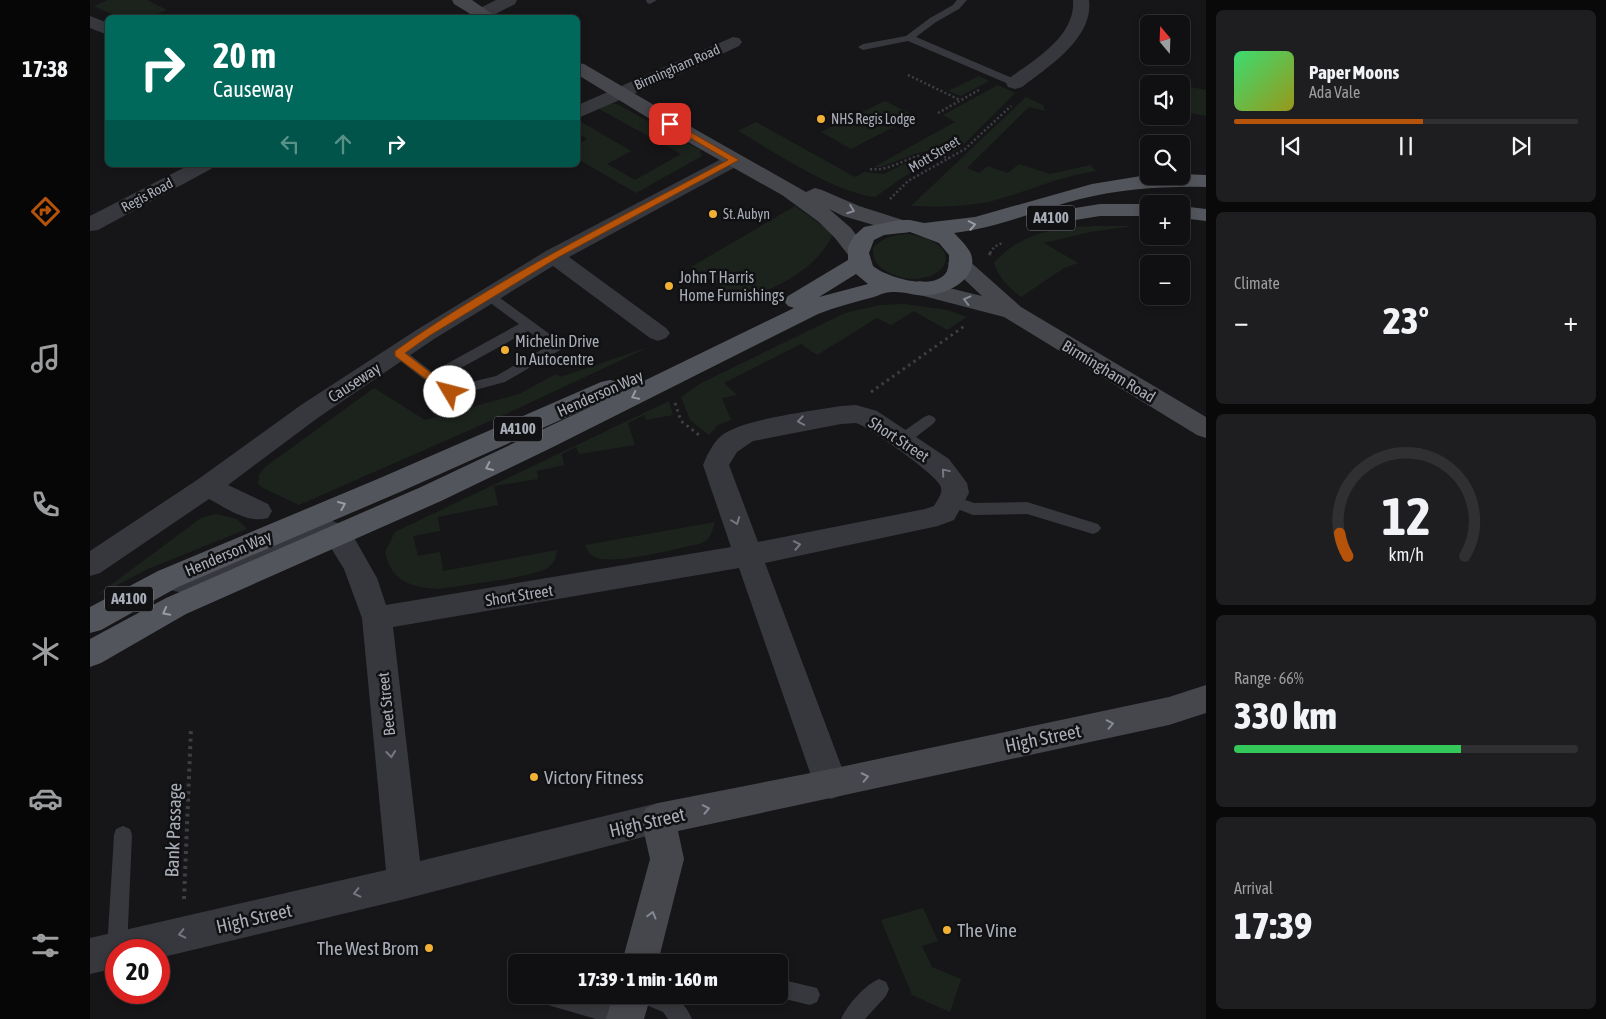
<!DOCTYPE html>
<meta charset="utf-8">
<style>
body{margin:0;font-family:"Asap Condensed",sans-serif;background:#1e1e20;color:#f1f3f6;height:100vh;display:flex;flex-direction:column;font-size:19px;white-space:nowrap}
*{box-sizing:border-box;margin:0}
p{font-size:16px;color:#9c9d9f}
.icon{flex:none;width:28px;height:28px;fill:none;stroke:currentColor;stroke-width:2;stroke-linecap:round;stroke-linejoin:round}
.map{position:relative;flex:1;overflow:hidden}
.side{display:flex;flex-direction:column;gap:10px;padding:10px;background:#09090a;width:400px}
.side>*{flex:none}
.guide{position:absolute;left:15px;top:15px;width:475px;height:152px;border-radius:8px;box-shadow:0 2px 8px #0003,0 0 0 1px #303032;background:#00695c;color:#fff;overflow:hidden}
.needle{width:32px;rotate:341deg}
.buttons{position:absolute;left:1050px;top:15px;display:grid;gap:10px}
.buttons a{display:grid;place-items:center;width:50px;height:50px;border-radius:8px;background:#101012;box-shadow:0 2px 8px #0003,0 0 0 1px #303032;font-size:25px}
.speed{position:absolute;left:15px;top:939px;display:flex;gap:10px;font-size:25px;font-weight:700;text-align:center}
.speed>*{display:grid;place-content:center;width:65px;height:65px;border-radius:50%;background:#101012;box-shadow:0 2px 8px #0003,0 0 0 1px #303032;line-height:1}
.speed .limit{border:8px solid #d22;background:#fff;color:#111}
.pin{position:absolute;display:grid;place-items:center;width:42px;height:42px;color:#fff;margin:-21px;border-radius:10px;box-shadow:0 2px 8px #0006}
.me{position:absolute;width:55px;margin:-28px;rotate:307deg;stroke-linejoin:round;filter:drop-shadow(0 0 4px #0008)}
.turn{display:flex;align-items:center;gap:18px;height:105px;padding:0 25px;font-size:22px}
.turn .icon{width:65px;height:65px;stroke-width:2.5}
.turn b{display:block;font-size:35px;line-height:42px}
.lanes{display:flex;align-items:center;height:48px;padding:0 25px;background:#0003;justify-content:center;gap:25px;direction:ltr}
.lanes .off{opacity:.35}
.big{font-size:38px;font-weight:800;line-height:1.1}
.side .widget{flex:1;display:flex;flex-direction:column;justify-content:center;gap:8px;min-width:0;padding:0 18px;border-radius:8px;background:#1e1e20}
.side .dial{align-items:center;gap:0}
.dial svg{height:130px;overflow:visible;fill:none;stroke:#303032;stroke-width:7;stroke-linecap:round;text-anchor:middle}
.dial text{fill:#f1f3f6;stroke:none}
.song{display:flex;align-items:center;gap:15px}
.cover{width:60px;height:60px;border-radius:8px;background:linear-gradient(135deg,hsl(140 70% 55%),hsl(60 70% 35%))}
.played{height:5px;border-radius:2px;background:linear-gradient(90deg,#b45309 55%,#303032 55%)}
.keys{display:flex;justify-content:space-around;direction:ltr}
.heat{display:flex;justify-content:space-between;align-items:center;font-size:28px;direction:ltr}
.charge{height:8px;border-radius:4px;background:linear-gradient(90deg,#34c759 66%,#303032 0)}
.trip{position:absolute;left:418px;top:954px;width:280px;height:50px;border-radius:8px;background:#101012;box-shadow:0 2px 8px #0003,0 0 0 1px #303032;font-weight:800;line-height:50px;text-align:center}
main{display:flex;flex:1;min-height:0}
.menu{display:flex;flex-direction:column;width:90px;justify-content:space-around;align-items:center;background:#060607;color:#9c9d9f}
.menu .icon{width:35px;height:35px}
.menu .selected{color:#b45309}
.menu b{font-size:22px;color:#f1f3f6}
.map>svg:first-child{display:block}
</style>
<main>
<nav class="menu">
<b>17:38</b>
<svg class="icon selected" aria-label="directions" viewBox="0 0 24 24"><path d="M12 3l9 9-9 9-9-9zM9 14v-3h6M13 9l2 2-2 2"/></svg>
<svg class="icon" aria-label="music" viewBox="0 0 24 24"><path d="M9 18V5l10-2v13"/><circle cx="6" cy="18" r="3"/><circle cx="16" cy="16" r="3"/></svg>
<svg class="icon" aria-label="phone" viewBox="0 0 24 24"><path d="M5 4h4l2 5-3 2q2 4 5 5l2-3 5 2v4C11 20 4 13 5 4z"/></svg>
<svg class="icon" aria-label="climate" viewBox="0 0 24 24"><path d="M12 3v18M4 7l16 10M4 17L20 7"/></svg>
<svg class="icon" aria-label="car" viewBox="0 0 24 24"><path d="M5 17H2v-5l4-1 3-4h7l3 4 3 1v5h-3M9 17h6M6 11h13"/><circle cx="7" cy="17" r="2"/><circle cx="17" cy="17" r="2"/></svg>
<svg class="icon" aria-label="filters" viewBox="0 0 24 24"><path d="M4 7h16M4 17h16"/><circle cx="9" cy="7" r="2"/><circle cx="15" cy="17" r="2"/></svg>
</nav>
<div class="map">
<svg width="1116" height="1019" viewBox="0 0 1116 1019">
<rect width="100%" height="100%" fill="#161618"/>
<g fill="#1c231d">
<path d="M18,0H57L77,10C46,23 33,20 4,6Z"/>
<polygon points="889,76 899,81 871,96 858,91"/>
<polygon points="908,85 925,93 870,148 859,154 843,151 827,153 791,167 784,167 865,122 853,115"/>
<polygon points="1091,85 1116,90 1116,116 1091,111"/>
<path d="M936,97L953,105L955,111L939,107L877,168L889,173L898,166L918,173L929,164L960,174L1000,165L1006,171C970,176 937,192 902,201C875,207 848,207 821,206Z"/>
<polygon points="795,101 825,116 761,149 731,132"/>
<polygon points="519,103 527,104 610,150 612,156 546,193 488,159 488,144 497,139 488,133 488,120 541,151 517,164 545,180 591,154 507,108"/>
<path d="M666,122L765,177L774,172L794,174L814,164L835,158L849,159L815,176L785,197C741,191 687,153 648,131Z"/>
<path d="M705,206L739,230L742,236C724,272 687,286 653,301L601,267Z"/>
<path d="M1043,226L1000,232L954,243L988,263L974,268L931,297C919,287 909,279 904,263C940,222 993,226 1043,226Z"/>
<path d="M818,234C891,247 844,297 798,272C787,266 783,260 783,248C793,237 803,235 818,234Z"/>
<polygon points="814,304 858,310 877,317 857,330 824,311 801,325 787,318 727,355 711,344 634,383 647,395 632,398 641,420 628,425 619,435 600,420 591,397 611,383 755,313 790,305"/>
<polygon points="559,347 416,414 209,505 173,488 168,484 169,475 175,467 284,388 335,420 429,394 466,374 470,377"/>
<path d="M579,401L583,415L556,420L554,415L538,423L545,445L489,454L486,447L472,454L474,465L447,471L448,479L404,486L408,505L348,517L350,531L323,536L328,556L350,552L353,571L467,550C466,557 465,562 459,567C443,578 371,585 349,589C320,587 302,582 295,552L305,532Z"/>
<polygon points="126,514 147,519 157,529 58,569 6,596 111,518"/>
<path d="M625,522C621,534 621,540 609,544C589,548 521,566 505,557C500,555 497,550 495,545Z"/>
<polygon points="833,908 848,941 832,946 842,967 871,979 860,1012 822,995 791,920"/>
</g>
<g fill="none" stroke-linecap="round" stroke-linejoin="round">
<g stroke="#3d3f44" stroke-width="2.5" stroke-dasharray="2 2.5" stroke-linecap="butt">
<polyline points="818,75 870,100"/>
<polyline points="848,113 889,90"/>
<path d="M780,169C802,172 819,154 841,154C847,154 854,157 860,158"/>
<polyline points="800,199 818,181 875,149 921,106"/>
<polyline points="900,253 904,247 912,243"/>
</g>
<g stroke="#3d3f44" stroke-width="3" stroke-dasharray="2.5 4" stroke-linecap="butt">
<polyline points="899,255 901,252"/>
<polyline points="781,392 876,325"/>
<polyline points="585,403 591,421 609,435"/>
</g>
<polyline stroke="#3d3f44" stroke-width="4" stroke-dasharray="3 4.5" stroke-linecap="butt" points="94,899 101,728"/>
<g fill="#37383d" fill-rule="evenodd">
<polygon points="556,0 567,0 560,4 557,3"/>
<polygon points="867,0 877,0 869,9 846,22 826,37 929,81 929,85 921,85 818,41 773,50 768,47 773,44 816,36 840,18 863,5"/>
<path d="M399,292L403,293L472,343L474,346L472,349L415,382L359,397L354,395L304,356L302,353L304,350H314L342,372L429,324L395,299L393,296ZM438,331L458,346L406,376L361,387L351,379Z"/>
<polygon points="839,415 844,417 846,420 844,423 817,444 807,444 805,440 807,436 834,417"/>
<polygon points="862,495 884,503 937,502 1008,524 1011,528 1008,532 1003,534 937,514 883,515 857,505 855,501 857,497"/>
<polygon points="33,826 40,829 42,835 37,950 26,950 26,960 20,957 17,950 24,835 26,829"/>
<polygon points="689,979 727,988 730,995 727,1002 720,1005 682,996 689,995"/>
<path d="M789,979L796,982L799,989L796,996L775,1019H751C757,1005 775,985 789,979Z"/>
<polygon points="448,995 495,995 543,1010 546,1017 546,1019 506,1019 458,1005 451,1002"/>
<path d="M546,995C572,995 590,990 602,1019H578L573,1012L549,1002Z"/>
</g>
<g fill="#37383d" fill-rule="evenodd">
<polygon points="406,0 427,0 425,4 398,18 376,18 378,14"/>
<path d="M983,0H999C1004,38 958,67 932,87L925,89L918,87L916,83L918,79C944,60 986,36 983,0Z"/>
<polygon points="0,16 18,23 18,35 0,28"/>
<polygon points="643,37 649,38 652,42 649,46 590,74 488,118 488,105"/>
<path d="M644,154L651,156L654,160L651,164L479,257L576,328L580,333L576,338L568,341L560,338L463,266L344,339L229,417L138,485L178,504L182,511L178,518C158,524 136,508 119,499L10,573L0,576V551L107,480L211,405L328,329L456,251L637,156Z"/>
<polygon points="99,165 124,165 121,169 8,230 0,231 0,216"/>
<path d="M766,405L787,411L859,459L877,483L879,493L864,520L848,526L675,563L758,784L753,795L741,799L729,795L724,784L649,568L303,627L330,861L568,803L580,808L585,819L580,830L315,899L69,958V950H26V968L0,974V938L296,870L272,618L254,569L238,543L232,540L97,594L68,587L64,579L68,571L78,568L96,571L232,517L258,527L287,578L296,605L641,547L613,465C617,455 623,443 631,436C651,419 723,411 751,406ZM766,423C778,426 845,474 850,485C854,492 848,499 844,506L835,509L668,542L639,465L647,452L663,441L751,424Z"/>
</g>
<g fill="#45474d" fill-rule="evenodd">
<polygon points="362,0 382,0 408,18 387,18 364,4"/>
<polygon points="488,63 494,64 610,132 716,192 725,188 732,190 769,206 819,222 822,227 819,232 811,233 753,216 739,209 761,228 778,251 775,256 767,258 759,256 745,238 729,222 692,195 596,141 488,75"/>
<polygon points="869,257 877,259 931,307 1116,417 1116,438 1107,435 914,317 822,293 819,288 822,283 830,281 892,296 858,264 861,259"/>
<polygon points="1116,685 1116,713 1079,725 588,831 594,859 568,962 532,962 560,859 551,819 556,808 568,803 741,769 1079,697"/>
<polygon points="523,995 561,995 554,1019 516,1019"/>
</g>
<g fill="#53555c" fill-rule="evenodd">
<path d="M1091,174L1116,175V187C1074,186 1031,189 990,199C947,210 908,228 864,233C869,238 878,247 881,254C889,278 859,293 841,295C827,297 815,291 802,292C796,292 789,295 784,297C765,302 746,307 728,314L463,447L351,501L96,614L11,663L0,667V639L76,598L331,487L515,400L310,492L88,587L11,630L0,633V607L68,571L290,478L511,382L520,380L529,382L532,388L529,393L704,308L698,306L694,301L698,296L758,260V247L764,236L774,227L784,225L810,220H820L834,223L885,217L1002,184L1051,176H1091ZM820,232L849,243L859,255C859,260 859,266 857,271C847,292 797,278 783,266L779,253L784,240L794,235ZM766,274L778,284L729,297Z"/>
<polygon points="1010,204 1060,204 1059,216 1010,216 954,225 946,224 943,219 946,214 954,213"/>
<polygon points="1091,206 1116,209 1116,221 1091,218"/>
</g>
</g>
<defs><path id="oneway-chevron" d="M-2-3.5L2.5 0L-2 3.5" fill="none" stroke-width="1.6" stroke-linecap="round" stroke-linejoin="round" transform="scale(1.25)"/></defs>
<g stroke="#858993">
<use href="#oneway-chevron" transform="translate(761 210) rotate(20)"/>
<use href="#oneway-chevron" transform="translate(877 300) rotate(-166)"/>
<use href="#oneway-chevron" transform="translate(1020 724) rotate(-12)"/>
<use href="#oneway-chevron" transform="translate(775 777) rotate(-12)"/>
<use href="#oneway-chevron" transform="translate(616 809) rotate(-11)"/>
<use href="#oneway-chevron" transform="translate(562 915) rotate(-75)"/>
</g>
<g stroke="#979ba6">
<use href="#oneway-chevron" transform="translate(882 225) rotate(-11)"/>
<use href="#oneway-chevron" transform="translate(545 396) rotate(154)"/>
<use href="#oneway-chevron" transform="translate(399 467) rotate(155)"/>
<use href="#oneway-chevron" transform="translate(252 505) rotate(-23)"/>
<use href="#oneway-chevron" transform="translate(76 612) rotate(152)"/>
</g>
<g stroke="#757881">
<use href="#oneway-chevron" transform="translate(711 421) rotate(170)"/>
<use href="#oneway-chevron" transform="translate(855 472) rotate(-130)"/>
<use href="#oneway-chevron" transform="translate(646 521) rotate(69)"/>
<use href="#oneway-chevron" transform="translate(707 545) rotate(-11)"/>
<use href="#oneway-chevron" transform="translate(301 754) rotate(84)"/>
<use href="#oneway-chevron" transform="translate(267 893) rotate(167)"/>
<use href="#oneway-chevron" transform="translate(92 934) rotate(167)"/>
</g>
<path fill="#b45309" stroke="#753606" d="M578,122H583L649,160L467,258L339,336L315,353L363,390L365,392L363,394H356L305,356V351C409,277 526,220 638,160L578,125Z"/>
<g fill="#f2b134" stroke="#111113" stroke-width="2">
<circle cx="731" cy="119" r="5"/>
<circle cx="623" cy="214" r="5"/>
<circle cx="579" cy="286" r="5"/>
<circle cx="415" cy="350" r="5"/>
<circle cx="444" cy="777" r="5"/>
<circle cx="857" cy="930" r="5"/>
<circle cx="339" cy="948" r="5"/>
</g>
<g text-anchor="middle" stroke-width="5" stroke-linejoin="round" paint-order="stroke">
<g font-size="14" fill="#a8adb8" stroke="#111113">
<text transform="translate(587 67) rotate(-24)" y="5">Birmingham Road</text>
<text transform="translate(844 154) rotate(-31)" y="5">Mott Street</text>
<text transform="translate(57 195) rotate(-28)" y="5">Regis Road</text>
</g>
<g font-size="14" fill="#a8adb8" stroke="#111113" text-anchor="start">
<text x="741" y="124">NHS Regis Lodge</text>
<text x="633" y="219">St. Aubyn</text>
</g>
<g fill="#111113" stroke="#7b7e86" stroke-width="1">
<rect x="937" y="205.5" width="48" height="25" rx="4"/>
<rect x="404" y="416.5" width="48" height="25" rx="4"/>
<rect x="15" y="586.5" width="48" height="25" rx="4"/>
</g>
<g font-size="15" font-weight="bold" fill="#a8adb8">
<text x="961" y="223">A4100</text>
<text x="428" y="434">A4100</text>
<text x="39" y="604">A4100</text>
</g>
<g font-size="16" fill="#a8adb8" stroke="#111113" text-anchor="start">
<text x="589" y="283">John T Harris<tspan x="589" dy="18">Home Furnishings</tspan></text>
<text x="425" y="347">Michelin Drive<tspan x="425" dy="18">In Autocentre</tspan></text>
</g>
<g font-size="16" fill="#a8adb8" stroke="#111113">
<text transform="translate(1019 371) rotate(31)" y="6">Birmingham Road</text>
<text transform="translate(264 382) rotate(-33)" y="6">Causeway</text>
<text transform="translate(510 393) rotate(-24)" y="6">Henderson Way</text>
<text transform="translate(809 439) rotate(33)" y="6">Short Street</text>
<text transform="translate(138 553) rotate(-23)" y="6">Henderson Way</text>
<text transform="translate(429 595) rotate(-9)" y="6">Short Street</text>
<text transform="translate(296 704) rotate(-96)" y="6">Beet Street</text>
</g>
<g font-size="19" fill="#a8adb8" stroke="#111113">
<text transform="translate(953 738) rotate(-12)" y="7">High Street</text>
<text transform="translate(557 822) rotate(-13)" y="7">High Street</text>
<text transform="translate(83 830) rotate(-88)" y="7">Bank Passage</text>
<text transform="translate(164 918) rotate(-13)" y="7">High Street</text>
</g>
<g font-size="19" fill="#a8adb8" stroke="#111113" text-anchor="start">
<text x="454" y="784">Victory Fitness</text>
<text x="867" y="937">The Vine</text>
<text x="329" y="955" text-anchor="end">The West Brom</text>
</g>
</g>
</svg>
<div class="buttons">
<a><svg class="needle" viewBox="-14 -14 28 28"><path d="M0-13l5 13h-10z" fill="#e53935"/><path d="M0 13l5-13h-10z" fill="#9c9d9f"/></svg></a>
<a><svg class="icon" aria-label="sound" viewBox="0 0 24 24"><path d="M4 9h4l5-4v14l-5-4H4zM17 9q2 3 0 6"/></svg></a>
<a><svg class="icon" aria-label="search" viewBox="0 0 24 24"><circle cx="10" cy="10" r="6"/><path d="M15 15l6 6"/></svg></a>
<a>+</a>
<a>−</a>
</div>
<div class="speed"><div class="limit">20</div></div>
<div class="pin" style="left:580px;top:124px;background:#d93025"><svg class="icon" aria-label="arrive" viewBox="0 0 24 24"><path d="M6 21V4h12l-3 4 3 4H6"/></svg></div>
<svg class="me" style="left:360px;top:392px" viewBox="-20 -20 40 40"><circle r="19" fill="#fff"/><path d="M0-13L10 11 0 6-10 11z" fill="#b45309"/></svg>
<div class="trip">17:39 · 1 min · 160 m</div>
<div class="guide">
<div class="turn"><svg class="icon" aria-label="right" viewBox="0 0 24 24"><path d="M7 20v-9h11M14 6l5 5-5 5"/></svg><div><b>20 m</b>Causeway</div></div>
<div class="lanes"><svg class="icon off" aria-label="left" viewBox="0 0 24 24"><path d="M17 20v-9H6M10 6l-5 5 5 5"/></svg><svg class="icon off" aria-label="ahead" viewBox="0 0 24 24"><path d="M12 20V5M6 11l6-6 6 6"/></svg><svg class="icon" aria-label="right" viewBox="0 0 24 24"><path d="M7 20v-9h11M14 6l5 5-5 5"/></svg></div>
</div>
</div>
<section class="side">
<div class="widget">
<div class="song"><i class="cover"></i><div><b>Paper Moons</b><p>Ada Vale</p></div></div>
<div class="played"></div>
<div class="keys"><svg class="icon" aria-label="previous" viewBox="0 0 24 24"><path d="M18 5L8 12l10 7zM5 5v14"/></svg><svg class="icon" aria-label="pause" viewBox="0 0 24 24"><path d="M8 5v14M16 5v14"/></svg><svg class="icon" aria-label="next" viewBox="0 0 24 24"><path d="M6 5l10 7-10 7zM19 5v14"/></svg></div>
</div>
<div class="widget"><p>Climate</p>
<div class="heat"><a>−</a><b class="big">23°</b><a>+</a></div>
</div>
<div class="widget dial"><svg viewBox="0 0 100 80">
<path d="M14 69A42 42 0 1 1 86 69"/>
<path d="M14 69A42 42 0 0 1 9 55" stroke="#b45309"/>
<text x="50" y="56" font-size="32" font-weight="700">12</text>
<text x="50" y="72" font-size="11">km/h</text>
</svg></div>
<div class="widget"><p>Range · 66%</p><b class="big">330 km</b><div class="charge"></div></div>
<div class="widget"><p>Arrival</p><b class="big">17:39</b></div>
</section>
</main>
